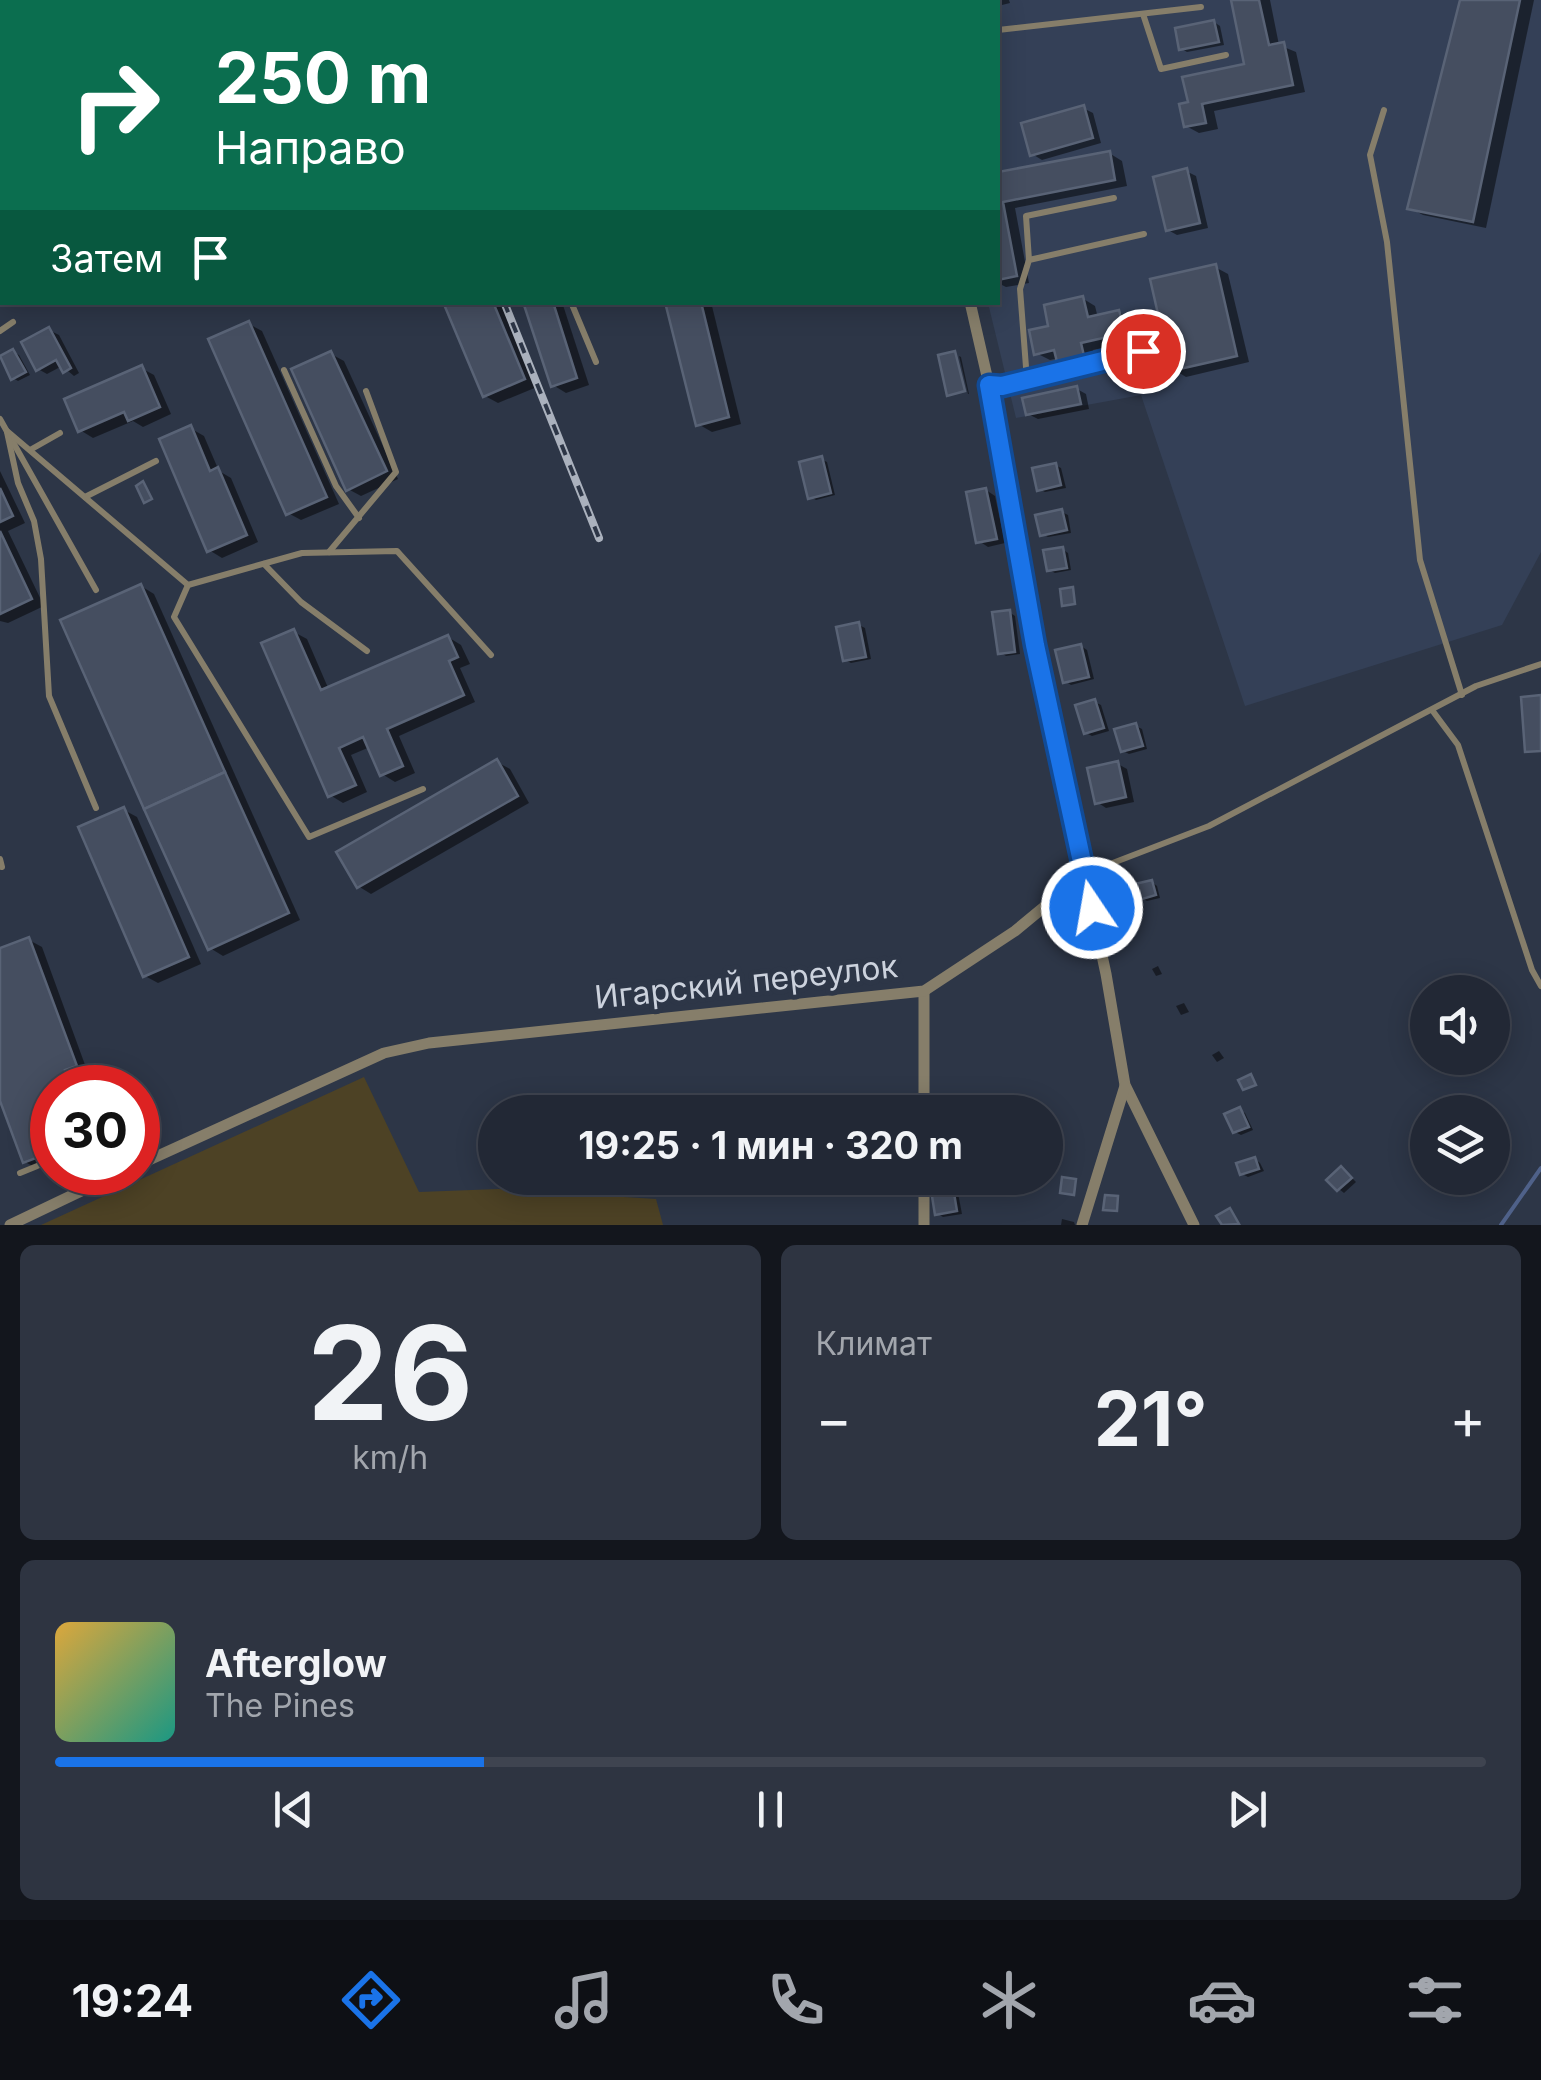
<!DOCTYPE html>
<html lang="ru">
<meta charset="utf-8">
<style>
body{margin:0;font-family:Inter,sans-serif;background:#2e3441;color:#f1f3f6;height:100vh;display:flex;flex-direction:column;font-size:38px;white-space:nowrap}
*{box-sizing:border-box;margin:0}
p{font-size:32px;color:#a2a6ad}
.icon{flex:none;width:55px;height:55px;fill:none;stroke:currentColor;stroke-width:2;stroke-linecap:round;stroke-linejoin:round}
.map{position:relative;height:1225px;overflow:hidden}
.drawer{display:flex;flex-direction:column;gap:20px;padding:20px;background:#13161d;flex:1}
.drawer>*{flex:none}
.guide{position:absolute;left:0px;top:0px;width:1000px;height:305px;box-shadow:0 5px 25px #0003,0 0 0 2px #3f4450;background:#0b6e4f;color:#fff;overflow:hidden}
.buttons{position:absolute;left:1410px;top:975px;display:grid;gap:20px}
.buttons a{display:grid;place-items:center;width:100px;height:100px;border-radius:50%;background:#222835;box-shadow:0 5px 25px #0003,0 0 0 2px #3f4450;font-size:50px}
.speed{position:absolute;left:30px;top:1065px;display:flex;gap:20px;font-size:50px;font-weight:700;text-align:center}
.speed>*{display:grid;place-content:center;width:130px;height:130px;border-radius:50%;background:#222835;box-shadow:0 5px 25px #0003,0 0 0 2px #3f4450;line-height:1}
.speed .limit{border:15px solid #d22;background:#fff;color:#111}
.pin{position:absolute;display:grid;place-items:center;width:85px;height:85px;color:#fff;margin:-42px;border:5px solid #fff;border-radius:50%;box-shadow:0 2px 10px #0007}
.me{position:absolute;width:110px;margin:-55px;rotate:348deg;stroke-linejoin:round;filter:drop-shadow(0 0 8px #0008)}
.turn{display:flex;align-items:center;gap:35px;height:210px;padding:0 50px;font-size:45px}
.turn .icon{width:130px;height:130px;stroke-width:2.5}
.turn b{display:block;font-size:70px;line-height:85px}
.then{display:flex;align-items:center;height:95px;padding:0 50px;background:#0003;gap:20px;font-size:38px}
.big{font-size:75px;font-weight:700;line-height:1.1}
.drawer .tile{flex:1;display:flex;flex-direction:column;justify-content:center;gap:15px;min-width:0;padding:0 35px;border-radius:15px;background:#2e3441}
.drawer .dial{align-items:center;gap:0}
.dial b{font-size:130px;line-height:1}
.song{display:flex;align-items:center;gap:30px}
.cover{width:120px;height:120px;border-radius:15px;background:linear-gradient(135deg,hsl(40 70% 55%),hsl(170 70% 35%))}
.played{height:10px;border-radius:5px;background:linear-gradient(90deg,#1a73e8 30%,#3f4450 30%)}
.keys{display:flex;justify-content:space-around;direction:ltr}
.heat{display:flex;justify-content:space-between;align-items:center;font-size:55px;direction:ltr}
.drawer .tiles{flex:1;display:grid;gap:20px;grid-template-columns:1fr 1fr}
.tile:last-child{grid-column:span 2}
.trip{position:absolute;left:478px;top:1095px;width:585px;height:100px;border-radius:50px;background:#222835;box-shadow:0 5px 25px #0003,0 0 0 2px #3f4450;font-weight:700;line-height:100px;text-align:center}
.dock{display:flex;height:160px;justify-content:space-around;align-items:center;background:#0e1015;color:#a2a6ad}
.dock .icon{width:70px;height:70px}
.dock .current{color:#1a73e8}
.dock b{font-size:45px;color:#f1f3f6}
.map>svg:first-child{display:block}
</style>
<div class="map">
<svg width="1541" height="1225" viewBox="0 0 1541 1225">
<rect width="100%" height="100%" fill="#2d3647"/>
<polygon fill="#344057" points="930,0 1541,0 1541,552 1502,625 1245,706 1141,395 1016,418 988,303 998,302 998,2"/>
<polygon fill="#4d4225" points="364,1077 419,1192 498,1189 656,1199 663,1225 41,1225"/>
<g fill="#0007">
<polygon points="859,0 894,0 894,2 860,2"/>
<polygon points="967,0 1009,0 1010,3 998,6 998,2"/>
<polygon points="1233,0 1270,0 1279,45 1296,52 1305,92 1214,111 1218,129 1199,133 1186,126 1190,104 1247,66"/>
<polygon points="1462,0 1534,0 1486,228 1423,215 1410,208"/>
<polygon points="1214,22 1220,26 1224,45 1187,52 1182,49"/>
<polygon points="1083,108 1093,113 1101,143 1042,160 1032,154"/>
<polygon points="1109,153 1122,161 1127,186 1015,208 1029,283 1006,287 998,283 998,175"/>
<polygon points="1186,171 1196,176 1208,228 1177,235 1168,230"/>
<polygon points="1215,267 1228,274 1249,362 1186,377 1173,369"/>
<polygon points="1082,298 1095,306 1098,318 1119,312 1132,320 1137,340 1093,350 1097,367 1074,372 1060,365 1059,358 1050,360 1036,353 1051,328"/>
<polygon points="446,302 501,302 537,387 498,403 485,396"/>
<polygon points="526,302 562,302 589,385 566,393 553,385"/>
<polygon points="668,302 711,302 741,424 712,432 698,424"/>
<polygon points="249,324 262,331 339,504 301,520 288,513"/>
<polygon points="49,330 59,335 79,373 74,376 62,366 47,374 38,369"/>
<polygon points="13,352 19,355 30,375 18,381 13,378"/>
<polygon points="331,354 344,361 398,479 361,496 348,489"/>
<polygon points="959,356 961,357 969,394 968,394"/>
<polygon points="141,368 154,375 171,414 143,427 133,421 93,438 80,430"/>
<polygon points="1077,389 1086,394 1089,409 1038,419 1028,414"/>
<polygon points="190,428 204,436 219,471 231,478 258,542 222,558 209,550"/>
<polygon points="821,459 827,462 835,495 816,500 811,497"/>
<polygon points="1055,465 1061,468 1066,488 1045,492 1039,489"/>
<polygon points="0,471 25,523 8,531 44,606 8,623 0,621"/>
<polygon points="986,490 995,496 1005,543 988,547 979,541"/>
<polygon points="1062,512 1068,515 1071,533 1048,537 1042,534"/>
<polygon points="1062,549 1068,553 1071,570 1055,573 1049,570"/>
<polygon points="141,586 154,594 300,920 223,956 210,948"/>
<polygon points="1009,612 1015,616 1020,654 1006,656 1000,652"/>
<polygon points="859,625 865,628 871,659 851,663 845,660"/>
<polygon points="294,632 307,639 329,690 448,637 461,645 470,664 460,668 475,702 399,736 415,773 395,782 382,774 370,747 351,755 367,792 343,803 330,795"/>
<polygon points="1081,646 1087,650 1094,679 1071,685 1065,681"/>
<polygon points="1095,702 1101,705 1109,731 1092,736 1086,733"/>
<polygon points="1136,726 1142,729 1147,749 1129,754 1123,751"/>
<polygon points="497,762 510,769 529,803 371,894 358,886"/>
<polygon points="1118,764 1127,769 1134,802 1106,808 1097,802"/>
<polygon points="124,810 137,817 201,964 158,983 145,976"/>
<polygon points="1152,882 1157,886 1160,898 1147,901 1141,898"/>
<polygon points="29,940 42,947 88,1073 76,1077 80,1088 52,1088 52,1164 38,1169 25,1162 0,1094 0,950"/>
<polygon points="1158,966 1162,974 1156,976 1152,969"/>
<polygon points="1184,1003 1189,1012 1181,1015 1176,1006"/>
<polygon points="1219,1051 1224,1058 1217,1062 1212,1055"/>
<polygon points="1240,1110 1245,1113 1253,1130 1241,1135 1235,1132"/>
<polygon points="1255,1159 1260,1163 1264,1171 1248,1177 1242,1174"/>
<polygon points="1347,1173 1356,1182 1344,1193 1339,1189"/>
<polygon points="953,1189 958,1193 962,1214 943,1217 938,1214"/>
<polygon points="1062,1219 1074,1222 1075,1225 1061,1225"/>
</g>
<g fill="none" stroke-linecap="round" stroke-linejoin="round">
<polyline stroke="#4f6189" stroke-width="4" points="1501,1225 1541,1168"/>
</g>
<g fill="#454e60" stroke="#596376" stroke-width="2.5">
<polygon points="1231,0 1259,0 1269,45 1284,42 1293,85 1202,104 1206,123 1184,127 1179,104 1188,102 1182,77 1244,64"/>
<polygon points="1460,0 1520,0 1473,222 1407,209"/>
<polygon points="1214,20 1219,42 1179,50 1175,28"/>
<polygon points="1084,105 1093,138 1030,156 1021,123"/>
<polygon points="1110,151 1115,180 1003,202 1017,276 998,280 998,172"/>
<polygon points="1187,168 1200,223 1166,231 1153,177"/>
<polygon points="1216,264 1237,356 1171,371 1150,279"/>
<polygon points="1083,296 1088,317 1119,310 1125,333 1081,343 1085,360 1058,366 1054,350 1034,355 1029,330 1048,326 1044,305"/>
<polygon points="443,302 493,302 525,379 483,397"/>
<polygon points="523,302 553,302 577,378 551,387"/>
<polygon points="665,302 701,302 729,417 696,426"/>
<polygon points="249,321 327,497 286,515 208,339"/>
<polygon points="49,327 71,368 63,373 56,360 36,371 21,342"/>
<polygon points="13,349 26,372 11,380 0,356"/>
<polygon points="331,351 387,471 346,491 291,369"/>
<polygon points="955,351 965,391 947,396 938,355"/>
<polygon points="142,365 160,407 128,421 124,412 78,432 64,399"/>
<polygon points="1077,386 1081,404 1026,415 1022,398"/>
<polygon points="191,425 210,471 218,467 247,535 207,552 159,439"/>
<polygon points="822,456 831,493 808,499 799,462"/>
<polygon points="1056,463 1061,485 1037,491 1032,468"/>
<polygon points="143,481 152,499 144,503 136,486"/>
<polygon points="0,488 13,516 0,522"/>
<polygon points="986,488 997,539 976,543 966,492"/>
<polygon points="1062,509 1067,530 1040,536 1035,515"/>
<polygon points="0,531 32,599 0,614"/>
<polygon points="1063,547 1067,568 1047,571 1043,550"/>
<polygon points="141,584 225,772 144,809 60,620"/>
<polygon points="1073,587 1075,604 1062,606 1060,589"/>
<polygon points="1010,610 1015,652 998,654 992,612"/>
<polygon points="859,622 866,657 843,661 836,627"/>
<polygon points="294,629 321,690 448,635 458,657 449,661 464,695 387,729 403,766 380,776 363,737 339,748 356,785 328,797 261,643"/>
<polygon points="1081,644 1089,677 1063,683 1055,650"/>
<polygon points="1541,695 1541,751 1525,752 1521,697"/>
<polygon points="1095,699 1104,728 1084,734 1075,705"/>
<polygon points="1136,723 1143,746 1121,752 1114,729"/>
<polygon points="497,759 518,796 357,888 336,852"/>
<polygon points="1118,761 1126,797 1095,804 1087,768"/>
<polygon points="225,772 289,913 208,950 144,809"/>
<polygon points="124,807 189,957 143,977 78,827"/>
<polygon points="1152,880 1156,895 1139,900 1135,884"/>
<polygon points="29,937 77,1066 65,1070 71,1088 52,1088 52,1152 23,1163 0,1101 0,948"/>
<polygon points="1251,1074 1256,1085 1243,1090 1238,1080"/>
<polygon points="1240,1107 1249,1127 1233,1133 1224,1114"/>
<polygon points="1255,1157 1259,1169 1240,1175 1236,1163"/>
<polygon points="1341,1166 1352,1178 1337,1191 1326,1180"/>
<polygon points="1062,1177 1076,1179 1074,1195 1060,1193"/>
<polygon points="953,1187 957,1211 935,1215 931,1190"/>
<polygon points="1105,1195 1118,1196 1117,1211 1103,1210"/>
<polygon points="1230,1208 1239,1224 1222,1225 1216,1216"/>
</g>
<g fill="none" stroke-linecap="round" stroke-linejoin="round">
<g stroke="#867e6a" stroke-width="6">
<polyline points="183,0 184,2"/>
<polyline points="843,0 843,2"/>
<polyline points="617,2 619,0"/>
<polyline points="1143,14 1161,69 1226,55"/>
<polyline points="998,30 1201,7"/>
<polyline points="1384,110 1370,155 1387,242 1420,560 1462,695"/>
<polyline points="1029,260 1026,216 1114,198"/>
<polyline points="571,302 596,362"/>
<polyline points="0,331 13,322"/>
<polyline points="284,370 336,486 359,518"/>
<polyline points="1027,380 1020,289 1029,260 1144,234"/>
<polyline points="990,385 1002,386 1143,351"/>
<polyline points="0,419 96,590"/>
<polyline points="7,431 188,585 302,553 397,551 491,655"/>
<polyline points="7,432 18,483 34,521 41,559 49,696 96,808"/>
<polyline points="30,450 60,433"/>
<polyline points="85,497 156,461"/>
<polyline points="329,552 396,472 366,391"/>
<polyline points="264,564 301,602 367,651"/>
<polyline points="188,585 174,617 309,837 423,789"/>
<polyline points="1432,710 1458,745 1532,970 1541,986"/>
<polyline points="0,859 2,867"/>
<polyline points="1084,874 1209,826 1476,686 1541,664"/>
<polyline points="20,1173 52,1160"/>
</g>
<g stroke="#867e6a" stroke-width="11">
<polyline points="914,0 914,2"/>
<polyline points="216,2 222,0"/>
<polyline points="0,108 2,107"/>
<polyline points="970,302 989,385 1035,645 1106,974 1125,1085 1194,1225"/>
<polyline points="924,1112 924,991"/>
<polyline points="138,1165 384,1053 429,1043 924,991 1015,931 1084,874"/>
<polyline points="10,1225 121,1172"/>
<polyline points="924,1225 924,1178"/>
<polyline points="1082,1225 1125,1086"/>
</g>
<g stroke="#aab1bd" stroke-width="8">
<g id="rail">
<polyline points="349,2 354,0"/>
<polyline points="529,2 531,0"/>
<polyline points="0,207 2,205"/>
<polyline points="0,230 2,227"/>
<polyline points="504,302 599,538"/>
</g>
</g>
<use href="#rail" stroke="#2d3647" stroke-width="4" stroke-dasharray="11" stroke-linecap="butt"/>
</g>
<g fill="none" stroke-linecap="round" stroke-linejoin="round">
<g stroke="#114b97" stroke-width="25">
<polyline id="route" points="1092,908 1035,645 989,385 1002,386 1143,351"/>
</g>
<use href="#route" stroke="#1a73e8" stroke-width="18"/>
</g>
<g text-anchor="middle" stroke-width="10" stroke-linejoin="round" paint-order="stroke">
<g font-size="32" fill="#ccd2dd" stroke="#2d3647">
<text transform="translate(746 982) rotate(-6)" y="11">Игарский переулок</text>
</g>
</g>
</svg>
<div class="buttons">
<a><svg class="icon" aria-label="sound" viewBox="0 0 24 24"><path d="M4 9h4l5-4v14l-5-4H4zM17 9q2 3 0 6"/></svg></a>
<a><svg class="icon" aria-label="layers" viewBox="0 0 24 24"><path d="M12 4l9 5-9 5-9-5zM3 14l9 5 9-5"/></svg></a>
</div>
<div class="speed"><div class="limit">30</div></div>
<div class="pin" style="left:1143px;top:351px;background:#d93025"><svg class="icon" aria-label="arrive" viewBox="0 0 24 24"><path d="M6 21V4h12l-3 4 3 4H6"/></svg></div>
<svg class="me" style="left:1092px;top:908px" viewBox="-20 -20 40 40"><circle r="17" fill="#1a73e8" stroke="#fff" stroke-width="3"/><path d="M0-11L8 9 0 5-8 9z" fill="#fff"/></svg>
<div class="trip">19:25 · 1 мин · 320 m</div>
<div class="guide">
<div class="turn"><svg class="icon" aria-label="right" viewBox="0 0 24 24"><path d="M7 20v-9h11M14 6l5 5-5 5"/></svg><div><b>250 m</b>Направо</div></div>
<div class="then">Затем<svg class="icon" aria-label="arrive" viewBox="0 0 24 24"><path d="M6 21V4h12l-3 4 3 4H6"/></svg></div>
</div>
</div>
<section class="drawer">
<div class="tiles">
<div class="tile dial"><b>26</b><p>km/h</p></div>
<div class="tile"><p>Климат</p>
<div class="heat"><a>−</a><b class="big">21°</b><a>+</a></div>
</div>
<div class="tile">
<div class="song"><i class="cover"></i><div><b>Afterglow</b><p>The Pines</p></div></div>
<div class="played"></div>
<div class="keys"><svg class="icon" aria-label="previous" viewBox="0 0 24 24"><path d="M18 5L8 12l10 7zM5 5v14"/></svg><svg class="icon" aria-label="pause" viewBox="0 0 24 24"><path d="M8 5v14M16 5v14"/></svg><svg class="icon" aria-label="next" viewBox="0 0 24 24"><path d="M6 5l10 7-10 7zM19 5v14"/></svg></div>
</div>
</div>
</section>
<nav class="dock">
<b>19:24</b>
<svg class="icon current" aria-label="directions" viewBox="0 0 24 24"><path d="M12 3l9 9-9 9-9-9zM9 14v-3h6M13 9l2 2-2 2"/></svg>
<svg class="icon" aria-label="music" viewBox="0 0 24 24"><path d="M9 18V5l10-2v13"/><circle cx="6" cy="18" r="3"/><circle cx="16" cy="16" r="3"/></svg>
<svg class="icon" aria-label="phone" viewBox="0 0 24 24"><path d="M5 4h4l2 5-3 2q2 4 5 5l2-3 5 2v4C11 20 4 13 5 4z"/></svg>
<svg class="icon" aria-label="climate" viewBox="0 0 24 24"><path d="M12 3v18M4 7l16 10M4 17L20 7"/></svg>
<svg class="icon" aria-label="car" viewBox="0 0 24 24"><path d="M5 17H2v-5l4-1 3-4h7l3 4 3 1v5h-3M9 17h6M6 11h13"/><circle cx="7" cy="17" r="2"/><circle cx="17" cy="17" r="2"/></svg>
<svg class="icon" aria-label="filters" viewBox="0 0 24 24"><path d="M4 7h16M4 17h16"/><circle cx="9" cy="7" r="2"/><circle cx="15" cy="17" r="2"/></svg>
</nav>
